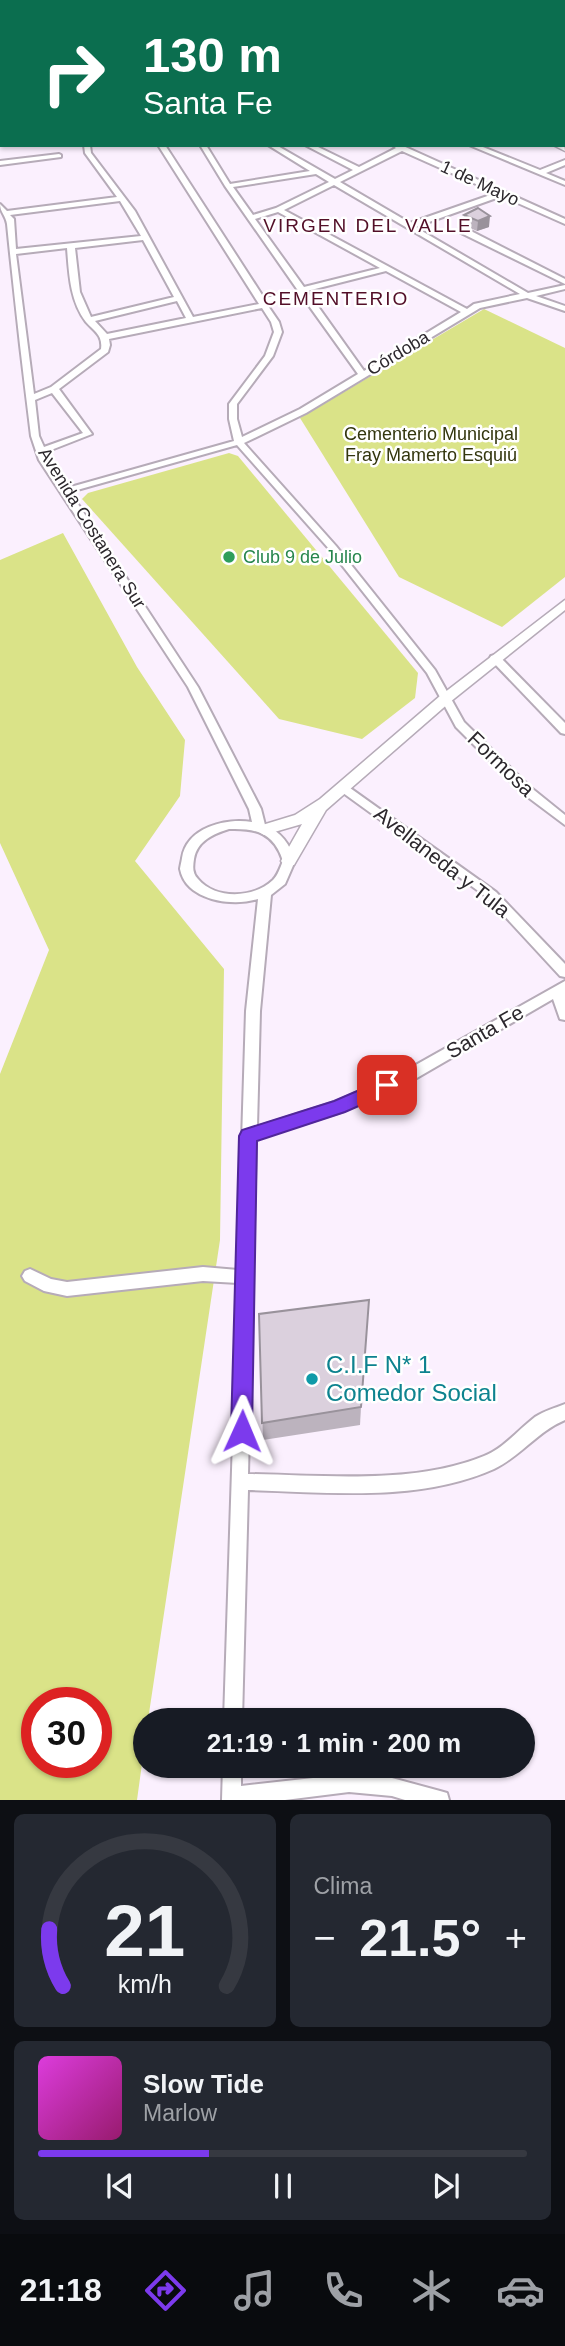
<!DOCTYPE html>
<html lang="es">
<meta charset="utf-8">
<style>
body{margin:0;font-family:Arial,sans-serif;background:#242831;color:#f1f3f6;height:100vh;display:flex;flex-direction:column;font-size:26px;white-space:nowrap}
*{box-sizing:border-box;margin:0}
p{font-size:23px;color:#9ea1a6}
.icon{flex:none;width:38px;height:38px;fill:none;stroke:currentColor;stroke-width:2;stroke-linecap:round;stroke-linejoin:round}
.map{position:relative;height:1800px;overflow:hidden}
.drawer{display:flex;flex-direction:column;gap:14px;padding:14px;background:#0d0f14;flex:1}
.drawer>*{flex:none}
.top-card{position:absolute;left:0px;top:0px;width:565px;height:147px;box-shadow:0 2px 5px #0004;background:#0b6e4f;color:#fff;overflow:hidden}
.speed{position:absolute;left:21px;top:1687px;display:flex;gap:14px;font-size:35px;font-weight:700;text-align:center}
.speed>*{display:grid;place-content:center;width:91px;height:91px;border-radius:50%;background:#171b24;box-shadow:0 2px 5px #0004;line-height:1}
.speed .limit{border:10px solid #d22;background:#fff;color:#111}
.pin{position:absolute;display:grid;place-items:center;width:60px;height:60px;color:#fff;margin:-30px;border-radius:14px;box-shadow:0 4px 10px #0006}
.me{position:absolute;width:77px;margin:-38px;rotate:1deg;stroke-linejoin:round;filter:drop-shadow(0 0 5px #0008)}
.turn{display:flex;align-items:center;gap:24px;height:147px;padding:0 28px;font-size:32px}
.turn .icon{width:91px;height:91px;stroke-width:2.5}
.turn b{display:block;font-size:49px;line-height:60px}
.big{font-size:52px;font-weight:700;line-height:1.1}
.drawer .tile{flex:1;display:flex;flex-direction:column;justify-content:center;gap:10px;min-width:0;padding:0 24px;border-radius:10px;background:#242831}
.drawer .dial{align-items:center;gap:0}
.dial svg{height:182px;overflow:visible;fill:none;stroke:#363941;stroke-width:7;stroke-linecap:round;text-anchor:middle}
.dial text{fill:#f1f3f6;stroke:none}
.song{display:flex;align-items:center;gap:21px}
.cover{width:84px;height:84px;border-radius:10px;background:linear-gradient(135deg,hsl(300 70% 55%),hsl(320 70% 35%))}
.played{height:7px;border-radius:4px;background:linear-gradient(90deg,#7c3aed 35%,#363941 35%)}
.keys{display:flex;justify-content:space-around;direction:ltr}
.heat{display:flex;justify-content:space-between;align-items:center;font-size:38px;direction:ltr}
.drawer .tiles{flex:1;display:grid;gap:14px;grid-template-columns:1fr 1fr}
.tile:last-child{grid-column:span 2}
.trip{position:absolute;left:133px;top:1708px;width:402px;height:70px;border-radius:35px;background:#171b24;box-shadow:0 2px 5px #0004;font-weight:700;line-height:70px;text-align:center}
.tabs{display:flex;height:112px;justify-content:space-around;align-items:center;background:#090b0e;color:#9ea1a6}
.tabs .icon{width:49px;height:49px}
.tabs .current{color:#7c3aed}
.tabs b{font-size:32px;color:#f1f3f6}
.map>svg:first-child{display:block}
</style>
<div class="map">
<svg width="565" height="1800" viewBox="0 0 565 1800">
<rect width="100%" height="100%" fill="#fbf0fe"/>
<g fill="#dae388" fill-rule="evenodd">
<polygon points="484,309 565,348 565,577 502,627 399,577 300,418"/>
<polygon points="229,453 238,456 418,673 415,698 362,739 279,719 82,499 88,493"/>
<path d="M63,533L137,667L185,740L180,796L135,861L224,969L220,1240L148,1720H145V1742L137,1800H0V1074L49,950L0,843V560ZM37,1703H96V1762H37Z"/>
</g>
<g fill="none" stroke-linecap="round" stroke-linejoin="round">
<g stroke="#b6abb8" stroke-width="4">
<g id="street">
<polygon points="0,0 6,0 8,2 2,2"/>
<polygon points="66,0 72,0 74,2 68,2"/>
<polygon points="106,0 112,0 113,2 107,2"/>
<polygon points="192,0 199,0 201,2 194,2"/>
<polygon points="244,0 254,2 246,2"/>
<polygon points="314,0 324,2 316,2"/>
<polygon points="373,0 381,0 370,2"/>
<polygon points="465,0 473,0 462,2"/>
<polygon points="514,0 524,2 516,2"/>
<polygon points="0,13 2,14 2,18 0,17"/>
<polygon points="565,13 565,17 564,18 564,14"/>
<polygon points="2,23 2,27 0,28 0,24"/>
<polygon points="564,55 565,55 565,60 564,59"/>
<rect x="0" y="92" width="2" height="4"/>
<rect x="564" y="100" width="1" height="5"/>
<rect x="0" y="129" width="2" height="4"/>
<path d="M84,145H90L91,153L135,211L193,317L259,304L158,145H165L264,298L299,292L225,186L200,145H206L230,184L310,171L268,145H276L335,179L353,170L305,145H314L359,167L396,148L392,145H401L565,219V224L502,196L415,227L528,293L565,285V289L536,296L565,306V311L527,298L480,308L306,413L244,443L336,546L435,670L464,722L529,786L565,815V825L521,792L456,727L427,673L330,550L237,445L70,492L198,687L261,809L265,825C281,832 290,844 295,861L285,884L271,895L260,1011L257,1127L335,1102L405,1071L565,981V1020L560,1019L553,999L415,1079L344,1111L256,1139L248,1474C323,1475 413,1485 484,1456C504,1448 518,1430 535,1417C544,1411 555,1408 565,1404V1420C538,1431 521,1456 494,1469C418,1503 328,1492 248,1490L242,1720H224L238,1283L203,1281L67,1296L44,1291L25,1281L22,1276L25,1271L30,1269L51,1279L67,1282L203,1267L238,1270L246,1011L258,899C233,907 186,901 180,869C180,868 182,859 182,858C187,827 226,818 252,822L249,809L188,687L39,460L31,436C22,365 14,294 7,224C6,216 0,212 0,204L7,211L117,197L85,153ZM402,151L496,193L410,223L340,182ZM316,174L329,182L276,208L253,215L233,187ZM334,185L520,294L474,304L467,309L284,210ZM120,201L141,236L16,249L14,219L10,215ZM278,212L380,268L304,287L255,219ZM143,240L174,297L91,317L80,292L75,248ZM67,248C69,274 70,301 86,322C94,331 103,335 101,349L51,387L34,394L16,254ZM386,271L461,312L364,371L307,291ZM302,296L358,374L300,409L242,437L237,419V404L273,356L282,332L279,322L266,303ZM177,301L186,318L107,334L95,321ZM262,308L271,322L274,332L265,356L229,404V419L234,441L67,488L46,452L92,434L59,389L108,352L110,345L109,339ZM52,393L83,433L44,447L39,436L35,400ZM229,829C256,828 274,833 283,861C280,868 278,875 273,880C254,898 216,900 198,879C192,873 193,866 194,859C197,841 213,834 229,829Z"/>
<polygon points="469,145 478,145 540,170 565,160 565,165 546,173 565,181 565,185"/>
<polygon points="59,154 61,155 61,157 0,165 0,161"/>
<polygon points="459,228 465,228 565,279 565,284 459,232"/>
<polygon points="495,655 499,656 565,723 565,734 561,733 491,660 490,658 491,656"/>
<polygon points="343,783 496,892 565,964 565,977 560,976 488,898 339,790 337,787"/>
<polygon points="223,1766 241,1766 241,1786 349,1774 392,1778 440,1791 447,1793 449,1800 405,1800 392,1796 349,1792 285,1800 222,1800"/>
</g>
</g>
<g stroke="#b6abb8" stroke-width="3">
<polygon id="secondary" points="565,600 565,610 450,702 326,810 294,865 284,865 281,861 302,824 264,835 256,830 259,826 295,815 320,799 440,696"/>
</g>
<g stroke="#b6abb8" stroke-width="3">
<g id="primary">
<polygon points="217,0 226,0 228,2 218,2"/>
<polygon points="564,144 565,151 553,145 564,145"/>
</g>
</g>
<use href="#street" fill="#fff" fill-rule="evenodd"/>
<use href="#secondary" fill="#fff" fill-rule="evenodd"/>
<use href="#primary" fill="#fff" fill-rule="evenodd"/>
</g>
<g fill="#bcb3be">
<polygon points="464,215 489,227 477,231 463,225"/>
<polygon points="259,1314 361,1407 360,1425 263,1440"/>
</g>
<polygon fill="#99929b" points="490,216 489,227 477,231 478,221"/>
<g fill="#dbd0dd" stroke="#99929b" stroke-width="2">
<polygon points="478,208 490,216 478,221 464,215"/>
<polygon points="369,1300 361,1407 262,1423 259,1314"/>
</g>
<polygon fill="#7c3aed" stroke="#51269a" stroke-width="2" points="387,1078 393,1080 395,1085 393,1091 345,1112 257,1141 252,1431 249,1438 242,1441 234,1438 231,1431 239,1136 242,1130 334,1101"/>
<circle fill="#2e9e5b" stroke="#fff" stroke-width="2.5" cx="229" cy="557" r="7"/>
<circle fill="#0f9aa8" stroke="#fff" stroke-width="2.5" cx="312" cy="1379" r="7"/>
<g text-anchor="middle" stroke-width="5" stroke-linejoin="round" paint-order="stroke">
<g font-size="18" fill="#2c282d" stroke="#fff">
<text transform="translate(480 183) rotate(25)" y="6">1 de Mayo</text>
<text transform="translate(398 353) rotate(-31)" y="6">Córdoba</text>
<text transform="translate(92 528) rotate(58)" y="6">Avenida Costanera Sur</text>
</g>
<g font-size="18" fill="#33360e" stroke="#fff">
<text x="431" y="440">Cementerio Municipal<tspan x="431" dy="21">Fray Mamerto Esquiú</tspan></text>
</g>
<g font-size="18" fill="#27864d" stroke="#fff" text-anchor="start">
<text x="243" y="563">Club 9 de Julio</text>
</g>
<g font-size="19" letter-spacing="2" fill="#530f28" stroke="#fff">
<text x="368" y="232">VIRGEN DEL VALLE</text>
<text x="336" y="305">CEMENTERIO</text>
</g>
<g font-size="21" fill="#2c282d" stroke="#fff">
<text transform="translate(501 764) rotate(44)" y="7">Formosa</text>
<text transform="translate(442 862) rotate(38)" y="7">Avellaneda y Tula</text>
<text transform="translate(485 1032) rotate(-30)" y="7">Santa Fe</text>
</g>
<g font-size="24" fill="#0d838f" stroke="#fff" text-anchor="start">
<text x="326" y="1373">C.I.F N* 1<tspan x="326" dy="28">Comedor Social</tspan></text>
</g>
</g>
</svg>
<div class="speed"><div class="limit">30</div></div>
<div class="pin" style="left:387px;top:1085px;background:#d93025"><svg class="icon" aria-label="arrive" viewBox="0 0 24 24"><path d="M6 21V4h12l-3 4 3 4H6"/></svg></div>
<svg class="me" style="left:242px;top:1431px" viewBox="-20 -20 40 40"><path d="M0-17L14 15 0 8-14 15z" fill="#7c3aed" stroke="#fff" stroke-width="4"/></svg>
<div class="trip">21:19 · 1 min · 200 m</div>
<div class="top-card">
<div class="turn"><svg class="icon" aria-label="right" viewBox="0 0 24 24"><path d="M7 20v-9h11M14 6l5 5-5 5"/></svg><div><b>130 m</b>Santa Fe</div></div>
</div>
</div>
<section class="drawer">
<div class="tiles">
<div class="tile dial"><svg viewBox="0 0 100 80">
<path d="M14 69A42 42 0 1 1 86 69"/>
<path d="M14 69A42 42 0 0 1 8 44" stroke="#7c3aed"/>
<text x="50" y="56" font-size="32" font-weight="700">21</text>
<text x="50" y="72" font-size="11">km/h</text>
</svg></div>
<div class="tile"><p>Clima</p>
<div class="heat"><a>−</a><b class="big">21.5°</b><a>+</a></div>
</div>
<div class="tile">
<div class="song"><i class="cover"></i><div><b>Slow Tide</b><p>Marlow</p></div></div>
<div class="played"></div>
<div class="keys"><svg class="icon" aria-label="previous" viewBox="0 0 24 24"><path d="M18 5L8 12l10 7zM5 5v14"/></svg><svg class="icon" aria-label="pause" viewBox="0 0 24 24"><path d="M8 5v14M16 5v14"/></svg><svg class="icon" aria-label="next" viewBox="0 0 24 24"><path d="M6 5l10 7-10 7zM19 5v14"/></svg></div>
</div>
</div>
</section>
<nav class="tabs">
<b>21:18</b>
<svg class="icon current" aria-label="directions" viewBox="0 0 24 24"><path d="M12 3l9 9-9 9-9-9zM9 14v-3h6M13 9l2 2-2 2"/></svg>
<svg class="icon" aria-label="music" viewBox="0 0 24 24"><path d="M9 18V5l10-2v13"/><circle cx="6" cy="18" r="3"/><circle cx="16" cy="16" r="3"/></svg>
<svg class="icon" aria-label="phone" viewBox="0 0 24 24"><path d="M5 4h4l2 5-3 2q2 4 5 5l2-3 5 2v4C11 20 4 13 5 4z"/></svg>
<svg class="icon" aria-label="climate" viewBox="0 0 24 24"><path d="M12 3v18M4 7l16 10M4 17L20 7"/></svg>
<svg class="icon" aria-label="car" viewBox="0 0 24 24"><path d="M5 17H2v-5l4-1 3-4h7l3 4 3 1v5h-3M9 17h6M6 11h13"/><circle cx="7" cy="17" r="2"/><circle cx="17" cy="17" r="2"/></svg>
</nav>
